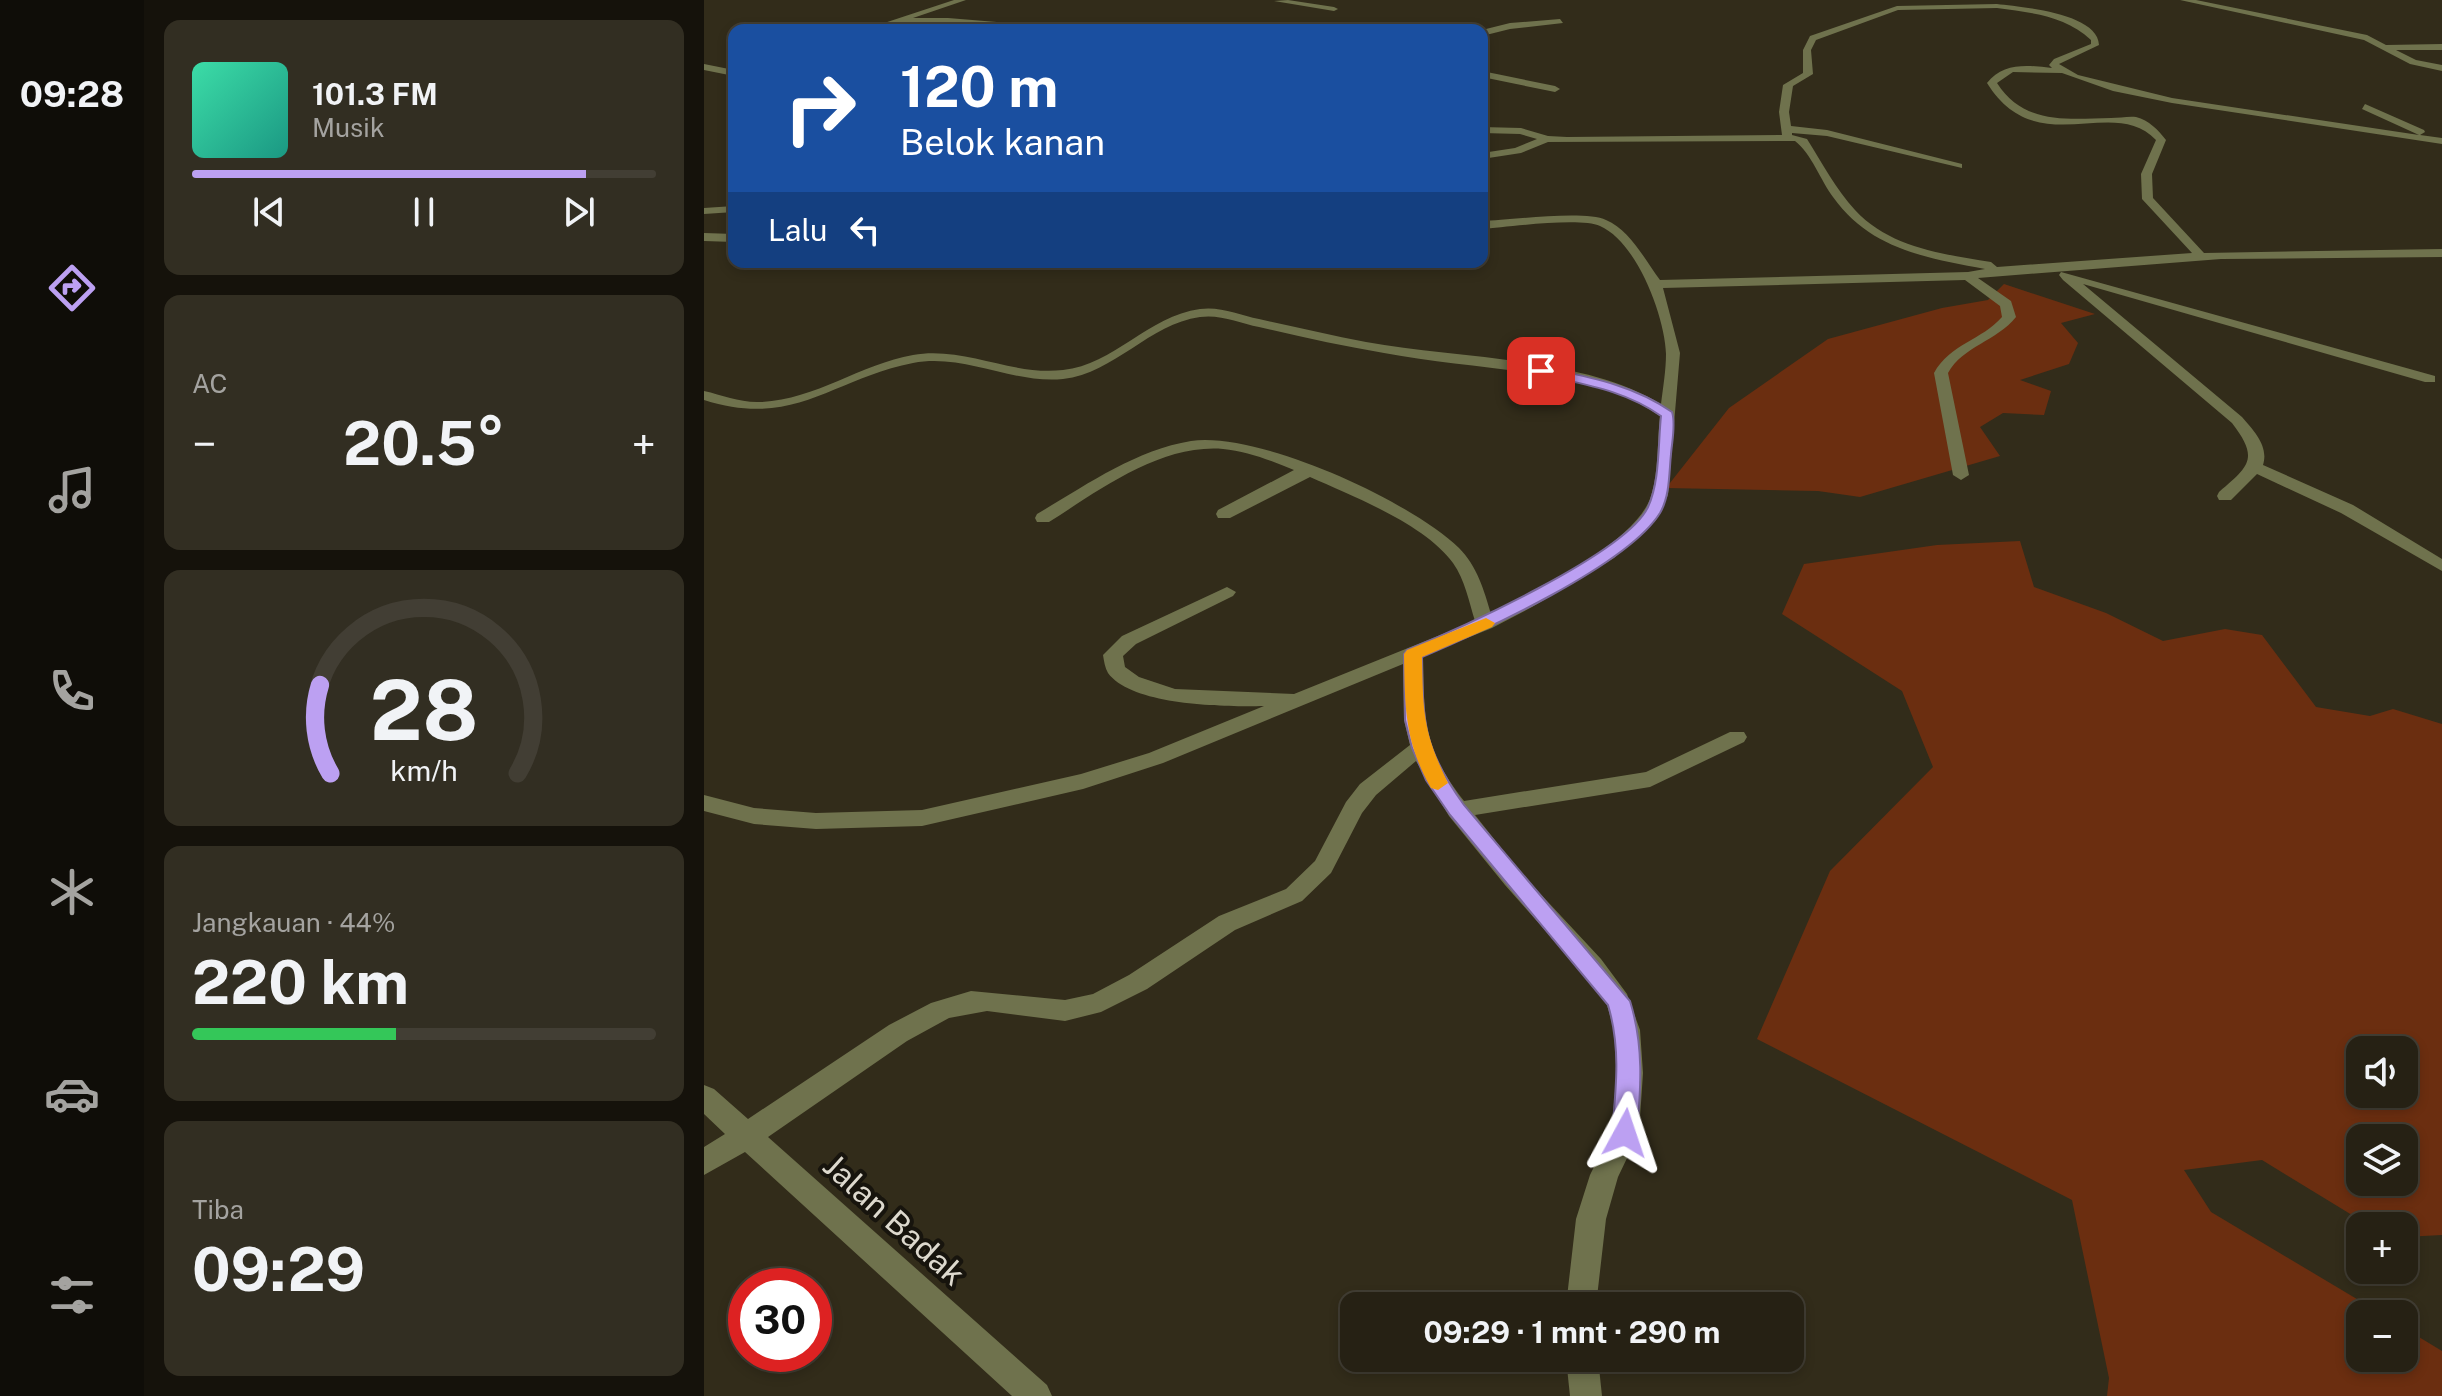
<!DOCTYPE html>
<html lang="id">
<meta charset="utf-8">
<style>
body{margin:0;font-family:"Public Sans",sans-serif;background:#322e22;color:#f1f3f6;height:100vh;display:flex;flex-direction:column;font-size:30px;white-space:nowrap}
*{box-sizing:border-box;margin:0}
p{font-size:26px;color:#a4a3a0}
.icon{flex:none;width:44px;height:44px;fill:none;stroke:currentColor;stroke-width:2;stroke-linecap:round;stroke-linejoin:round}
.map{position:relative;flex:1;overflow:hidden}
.panel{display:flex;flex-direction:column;gap:20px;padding:20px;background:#15120b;width:560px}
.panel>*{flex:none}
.top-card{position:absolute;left:24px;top:24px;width:760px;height:244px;border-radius:16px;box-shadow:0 4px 12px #0003,0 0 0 2px #423e34;background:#1a4fa0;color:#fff;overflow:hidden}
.fabs{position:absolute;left:1642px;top:1036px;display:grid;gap:16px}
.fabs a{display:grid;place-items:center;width:72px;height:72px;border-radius:16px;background:#262114;box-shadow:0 4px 12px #0003,0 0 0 2px #423e34;font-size:40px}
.speed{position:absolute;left:24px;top:1268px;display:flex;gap:16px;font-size:40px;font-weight:700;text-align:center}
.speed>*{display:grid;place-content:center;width:104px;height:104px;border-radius:50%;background:#262114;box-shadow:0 4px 12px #0003,0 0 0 2px #423e34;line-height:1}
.speed .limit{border:12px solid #d22;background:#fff;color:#111}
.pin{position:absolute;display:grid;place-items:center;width:68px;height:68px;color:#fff;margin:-34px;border-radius:16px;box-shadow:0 4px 12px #0006}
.me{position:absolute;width:88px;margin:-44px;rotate:5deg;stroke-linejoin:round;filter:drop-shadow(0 0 6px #0008)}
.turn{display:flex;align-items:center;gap:28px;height:168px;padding:0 40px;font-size:36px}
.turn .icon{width:104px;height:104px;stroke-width:2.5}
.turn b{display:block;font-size:56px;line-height:68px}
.then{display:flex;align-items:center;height:76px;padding:0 40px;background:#0003;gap:16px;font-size:30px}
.big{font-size:60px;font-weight:700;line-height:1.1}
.panel .widget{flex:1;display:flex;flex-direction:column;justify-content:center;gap:12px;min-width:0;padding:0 28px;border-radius:16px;background:#322e22}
.panel .dial{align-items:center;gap:0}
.dial svg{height:208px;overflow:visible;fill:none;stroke:#423e34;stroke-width:7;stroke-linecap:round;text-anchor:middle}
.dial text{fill:#f1f3f6;stroke:none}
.song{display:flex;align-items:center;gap:24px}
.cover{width:96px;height:96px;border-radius:12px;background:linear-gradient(135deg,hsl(160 70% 55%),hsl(170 70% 35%))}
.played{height:8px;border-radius:4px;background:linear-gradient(90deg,#bca0f2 85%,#423e34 85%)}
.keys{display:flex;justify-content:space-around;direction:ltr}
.heat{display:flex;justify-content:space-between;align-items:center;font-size:44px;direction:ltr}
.charge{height:12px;border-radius:6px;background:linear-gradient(90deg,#34c759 44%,#423e34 0)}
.trip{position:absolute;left:636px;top:1292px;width:464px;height:80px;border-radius:16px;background:#262114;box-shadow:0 4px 12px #0003,0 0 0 2px #423e34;font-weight:700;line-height:80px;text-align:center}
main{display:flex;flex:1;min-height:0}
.tabs{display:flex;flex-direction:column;width:144px;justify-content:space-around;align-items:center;background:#0f0d08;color:#a4a3a0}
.tabs .icon{width:56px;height:56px}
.tabs .current{color:#bca0f2}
.tabs b{font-size:36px;color:#f1f3f6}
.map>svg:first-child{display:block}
</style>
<main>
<nav class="tabs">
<b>09:28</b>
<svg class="icon current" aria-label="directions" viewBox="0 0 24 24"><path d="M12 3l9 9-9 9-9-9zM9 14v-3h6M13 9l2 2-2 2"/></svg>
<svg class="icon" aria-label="music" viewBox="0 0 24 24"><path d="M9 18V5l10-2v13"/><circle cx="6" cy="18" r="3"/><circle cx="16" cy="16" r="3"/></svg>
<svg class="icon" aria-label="phone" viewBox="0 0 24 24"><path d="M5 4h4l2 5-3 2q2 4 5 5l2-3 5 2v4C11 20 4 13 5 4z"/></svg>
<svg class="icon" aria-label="climate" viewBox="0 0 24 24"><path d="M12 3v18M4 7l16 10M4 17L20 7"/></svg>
<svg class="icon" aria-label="car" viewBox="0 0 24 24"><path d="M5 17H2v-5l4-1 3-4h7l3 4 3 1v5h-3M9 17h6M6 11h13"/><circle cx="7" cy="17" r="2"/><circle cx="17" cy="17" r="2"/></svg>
<svg class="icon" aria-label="filters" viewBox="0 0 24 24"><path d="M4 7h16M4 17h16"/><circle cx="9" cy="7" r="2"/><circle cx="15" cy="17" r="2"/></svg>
</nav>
<section class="panel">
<div class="widget">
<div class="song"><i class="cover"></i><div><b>101.3 FM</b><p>Musik</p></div></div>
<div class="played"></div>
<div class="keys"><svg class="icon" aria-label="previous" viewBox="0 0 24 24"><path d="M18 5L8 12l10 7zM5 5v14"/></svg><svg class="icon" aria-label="pause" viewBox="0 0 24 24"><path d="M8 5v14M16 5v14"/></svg><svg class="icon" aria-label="next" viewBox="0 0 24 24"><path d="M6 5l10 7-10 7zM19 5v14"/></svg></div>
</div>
<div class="widget"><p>AC</p>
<div class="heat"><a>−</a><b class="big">20.5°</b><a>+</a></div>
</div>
<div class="widget dial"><svg viewBox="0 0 100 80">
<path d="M14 69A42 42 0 1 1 86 69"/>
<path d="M14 69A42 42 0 0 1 10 35" stroke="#bca0f2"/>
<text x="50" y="56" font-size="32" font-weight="700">28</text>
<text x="50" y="72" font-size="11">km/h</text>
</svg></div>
<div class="widget"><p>Jangkauan · 44%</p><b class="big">220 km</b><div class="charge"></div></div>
<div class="widget"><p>Tiba</p><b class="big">09:29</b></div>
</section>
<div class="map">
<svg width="1738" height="1396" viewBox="0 0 1738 1396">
<rect width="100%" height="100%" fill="#322c1a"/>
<g fill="#6b2e10" fill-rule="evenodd">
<polygon points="1300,284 1391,314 1357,323 1374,343 1365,364 1316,380 1347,391 1340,415 1299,413 1276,427 1296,456 1156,497 1114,491 962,488 1025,408 1124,339 1238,308 1284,300"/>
<path d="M1316,541L1330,587L1402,613L1459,641L1521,629L1558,635L1612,707L1666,716L1689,709L1738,724V1235L1700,1237V1226H1666L1558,1160L1480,1170L1507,1212L1678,1314H1656V1358H1700V1328L1738,1351V1396H1403L1405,1378L1368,1200L1053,1039L1126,871L1229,767L1198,691L1078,614L1100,564L1233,545ZM1656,1050H1700V1094H1656ZM1656,1138H1700V1182H1656Z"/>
</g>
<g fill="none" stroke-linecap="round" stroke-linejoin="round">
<g fill="#6f724d" fill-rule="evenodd">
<polygon points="250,0 262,0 209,18 244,18 392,30 244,22 192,23 172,30 159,30"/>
<polygon points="584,0 630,7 634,9 630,11 570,1"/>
<polygon points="1476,0 1492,0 1663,35 1682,45 1738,44 1738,50 1692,50 1712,60 1738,65 1738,71 1706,64 1660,40"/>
<path d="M1293,4C1317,7 1394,13 1395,45L1355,64L1374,75L1468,98L1715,135L1658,109L1661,104L1720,130L1721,132L1716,135L1738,138V144L1468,103L1409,91L1358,73L1309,72L1293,83C1320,125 1363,119 1407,118C1415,118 1425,116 1432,117C1445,120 1454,130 1462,140L1448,174L1449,198L1500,253L1738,249V257L1517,259L1274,278L1307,301L1312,317C1293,341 1259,346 1244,373L1265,475L1257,480L1249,475L1230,373C1246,344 1278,340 1298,317L1296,306L1261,280L959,288L976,353L964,495L952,520L910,558L828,607L788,628L719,656C720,720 719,749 760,801L942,772L1026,732H1040L1043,737L1040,742L946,787L771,815L817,873L897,959L923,994L936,1030L939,1073L935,1133L914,1177L902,1219L892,1306H862L872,1219L886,1175L907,1132L913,1073L910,1030L903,1005L879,973L801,885L745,816L712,761L672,795L658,813L627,873L598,901L531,930L443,989L397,1012L361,1021L283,1011L245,1018L203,1041L64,1137L343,1385L348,1396H308L41,1152L0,1175V1147L21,1134L0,1114V1085L10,1089L44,1119L185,1025L227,1003L267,991L361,1000L389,994L425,975L515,916L582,889L611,861L642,802L656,784L706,745L700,720L699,664L459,763L379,789L218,826L112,829L50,824L0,811V795L50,808L112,813L218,810L377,774L445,753L560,706C522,707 428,706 404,673C401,668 400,661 399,655L418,636L523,587L532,592L529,596L432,644L419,656L421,667L435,677L471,689L590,694L771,621C765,602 761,580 749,563C722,525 649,496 606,477L526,518H514L512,514L514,510L590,470C568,461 543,451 519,449C456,444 396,490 345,522H333L331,518L333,514C381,486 431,450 487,441C554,431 707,501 755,548C773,566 780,590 787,614C830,592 933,542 947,496C955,472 953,441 956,416C939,405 921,395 902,389C830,368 753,367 680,353C638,346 597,337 555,327C536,323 516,314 496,317C445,324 411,373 359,379C308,384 260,353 209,363C128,379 90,429 0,400V391C18,395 34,402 53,402C108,402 156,364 209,355C260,346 308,376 359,370C410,365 444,316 496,309C516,306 536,315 555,319C591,327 626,335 662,342C753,359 878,356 957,404C959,388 962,370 962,354C961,317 933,242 896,226C876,217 803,227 778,229V221C805,220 881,210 902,220C926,230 941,260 956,280L1264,272L1281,269C1222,258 1166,249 1129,197C1117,181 1107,153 1091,141L844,142L817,153L778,159V153L811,148L833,139L816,134L778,133V127L817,128L844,136L863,137L1078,135L1075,112L1079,85L1099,73V50L1106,36L1193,6ZM1293,8C1327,13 1360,15 1387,40V44L1350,59L1345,65L1348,68C1324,65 1299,62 1283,83C1333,163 1409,94 1452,140L1437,174L1438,199L1488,253L1293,267L1287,262C1239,254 1186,248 1151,210C1132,189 1118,163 1103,139L1088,135V133L1123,136L1258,168V164L1123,130L1087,126L1085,112L1089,86L1109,74L1107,50L1112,40L1194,10Z"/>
<polygon points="856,19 859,23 806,29 778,36 778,30 806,23"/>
<polygon points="0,64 30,70 30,76 0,70"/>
<polygon points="778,71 851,86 856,89 851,92 778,77"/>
<polygon points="30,206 30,212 0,214 0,208"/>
<polygon points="0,233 30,234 30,242 0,241"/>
<path d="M1357,272L1731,376V382H1721L1379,284L1538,417C1550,431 1565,446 1559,465L1649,505L1738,559V571L1637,513L1553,474L1527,500H1515L1513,496L1515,492C1546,466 1555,458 1528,423L1359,280L1355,275Z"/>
<polygon points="862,1358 894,1358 898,1396 866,1396"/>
</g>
</g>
<path fill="#bca0f2" stroke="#7a689d" stroke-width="2" d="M837,367C884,377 928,384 968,412C972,424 968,441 967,454C965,473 966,496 956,513C923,566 777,632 718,657C719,724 719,748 760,805L926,1001C940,1046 937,1087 933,1133L929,1141L921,1144L912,1141L908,1133C912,1089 917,1048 904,1005L746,815L722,780L708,748L701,720L700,654L703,650C754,629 922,554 944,507C956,481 954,444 957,416C919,389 876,384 832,373L830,371Z"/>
<path fill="#f59e0b" d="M782,618L791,623L788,627L718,657C719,712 719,732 744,783L734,790L727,788C700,741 701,705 700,654L703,650Z"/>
<g text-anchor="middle" stroke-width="8" stroke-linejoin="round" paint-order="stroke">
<g font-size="32" fill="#ddd9ce" stroke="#17140d">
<text transform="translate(190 1220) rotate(42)" y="11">Jalan Badak</text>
</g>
</g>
</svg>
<div class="fabs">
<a><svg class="icon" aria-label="sound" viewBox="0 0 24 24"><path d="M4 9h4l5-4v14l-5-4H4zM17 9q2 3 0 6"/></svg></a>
<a><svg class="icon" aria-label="layers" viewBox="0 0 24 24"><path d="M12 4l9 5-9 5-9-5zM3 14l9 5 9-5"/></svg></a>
<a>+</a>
<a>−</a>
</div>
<div class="speed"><div class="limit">30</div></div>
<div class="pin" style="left:837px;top:371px;background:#d93025"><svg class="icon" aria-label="arrive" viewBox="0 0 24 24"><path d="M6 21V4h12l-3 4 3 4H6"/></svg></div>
<svg class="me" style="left:921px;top:1133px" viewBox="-20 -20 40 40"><path d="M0-17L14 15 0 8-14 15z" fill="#bca0f2" stroke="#fff" stroke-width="4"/></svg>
<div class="trip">09:29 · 1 mnt · 290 m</div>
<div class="top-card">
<div class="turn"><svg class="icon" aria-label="right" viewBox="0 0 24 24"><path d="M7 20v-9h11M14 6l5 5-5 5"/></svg><div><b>120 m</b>Belok kanan</div></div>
<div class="then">Lalu<svg class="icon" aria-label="left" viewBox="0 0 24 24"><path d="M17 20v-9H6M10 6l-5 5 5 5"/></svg></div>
</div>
</div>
</main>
